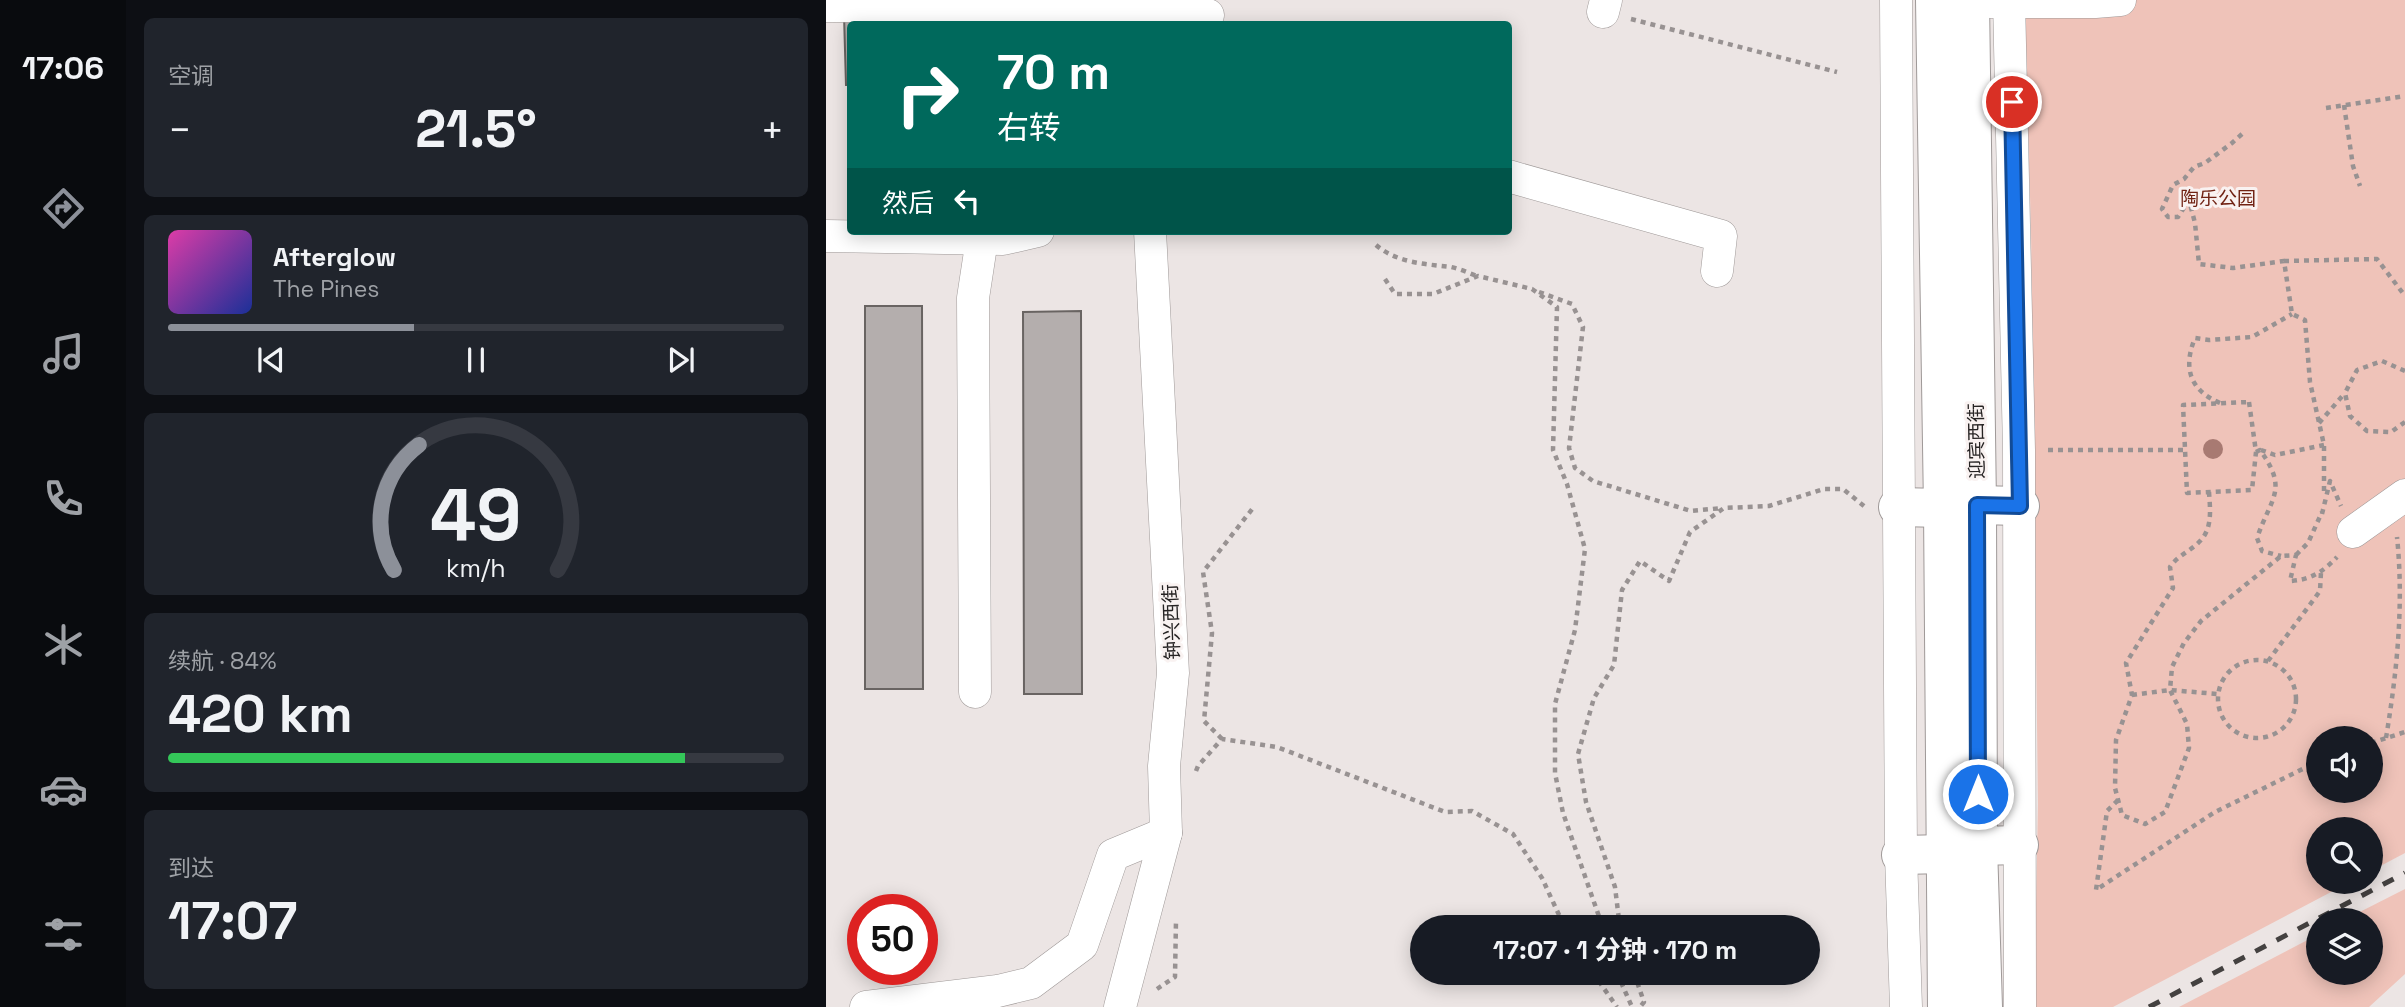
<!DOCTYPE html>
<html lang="zh">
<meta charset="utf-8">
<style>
body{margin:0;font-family:"Space Grotesk","Noto Sans SC",sans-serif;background:#20242c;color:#f1f3f6;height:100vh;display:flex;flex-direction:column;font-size:26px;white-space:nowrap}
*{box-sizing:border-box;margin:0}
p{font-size:23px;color:#9ea1a6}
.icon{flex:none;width:38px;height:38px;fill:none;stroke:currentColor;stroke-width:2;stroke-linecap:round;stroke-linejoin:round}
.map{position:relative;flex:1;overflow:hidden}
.panel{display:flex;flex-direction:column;gap:18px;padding:18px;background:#0d0f14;width:700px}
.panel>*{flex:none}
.guide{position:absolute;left:21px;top:21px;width:665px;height:214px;border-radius:7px;box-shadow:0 4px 18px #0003;background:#00695c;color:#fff;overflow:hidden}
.controls{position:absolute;left:1480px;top:726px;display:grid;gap:14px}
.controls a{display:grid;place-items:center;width:77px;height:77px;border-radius:50%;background:#171b24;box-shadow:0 4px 18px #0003;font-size:35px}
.speed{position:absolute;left:21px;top:894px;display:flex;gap:14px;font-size:35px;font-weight:700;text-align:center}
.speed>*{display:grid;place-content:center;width:91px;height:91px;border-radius:50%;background:#171b24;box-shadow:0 4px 18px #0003;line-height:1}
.speed .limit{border:10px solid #d22;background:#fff;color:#111}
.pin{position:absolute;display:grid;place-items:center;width:60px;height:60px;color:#fff;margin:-30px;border:4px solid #fff;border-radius:50%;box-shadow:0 2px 7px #0007}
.me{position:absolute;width:77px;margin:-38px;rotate:0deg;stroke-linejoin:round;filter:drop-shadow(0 0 5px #0008)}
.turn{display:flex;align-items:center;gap:24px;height:147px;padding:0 35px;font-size:32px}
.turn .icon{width:91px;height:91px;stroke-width:2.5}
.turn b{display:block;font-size:49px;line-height:60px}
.then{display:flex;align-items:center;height:66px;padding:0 35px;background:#0003;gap:14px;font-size:26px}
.big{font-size:52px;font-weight:700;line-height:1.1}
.panel .tile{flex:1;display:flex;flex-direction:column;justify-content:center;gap:10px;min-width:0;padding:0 24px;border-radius:10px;background:#20242c}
.panel .dial{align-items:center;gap:0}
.dial svg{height:182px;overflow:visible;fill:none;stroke:#363941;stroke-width:7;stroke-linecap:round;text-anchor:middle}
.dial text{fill:#f1f3f6;stroke:none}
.song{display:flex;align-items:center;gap:21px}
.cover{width:84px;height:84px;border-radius:10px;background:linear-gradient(135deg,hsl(320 70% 55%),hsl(230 70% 35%))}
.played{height:7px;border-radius:4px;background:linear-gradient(90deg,#8c9099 40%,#363941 40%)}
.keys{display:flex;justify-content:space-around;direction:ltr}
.heat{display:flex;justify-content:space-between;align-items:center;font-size:38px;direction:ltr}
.charge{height:10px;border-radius:5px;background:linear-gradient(90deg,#34c759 84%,#363941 0)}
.trip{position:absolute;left:584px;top:915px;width:410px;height:70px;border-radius:35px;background:#171b24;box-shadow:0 4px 18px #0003;font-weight:700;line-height:70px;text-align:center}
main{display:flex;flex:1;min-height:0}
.tabs{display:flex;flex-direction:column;width:126px;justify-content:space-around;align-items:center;background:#090b0e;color:#9ea1a6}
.tabs .icon{width:49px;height:49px}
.tabs .active{color:#8c9099}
.tabs b{font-size:32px;color:#f1f3f6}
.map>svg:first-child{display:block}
</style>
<main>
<nav class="tabs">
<b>17:06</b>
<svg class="icon active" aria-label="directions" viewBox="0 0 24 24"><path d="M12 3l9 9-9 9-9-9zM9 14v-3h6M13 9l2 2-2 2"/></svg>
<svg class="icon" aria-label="music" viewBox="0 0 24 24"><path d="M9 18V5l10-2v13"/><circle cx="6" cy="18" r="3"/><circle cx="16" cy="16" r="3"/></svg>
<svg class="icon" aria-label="phone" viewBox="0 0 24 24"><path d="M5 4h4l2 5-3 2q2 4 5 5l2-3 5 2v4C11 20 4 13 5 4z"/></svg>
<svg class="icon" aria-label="climate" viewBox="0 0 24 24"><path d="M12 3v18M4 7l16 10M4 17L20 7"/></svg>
<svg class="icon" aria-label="car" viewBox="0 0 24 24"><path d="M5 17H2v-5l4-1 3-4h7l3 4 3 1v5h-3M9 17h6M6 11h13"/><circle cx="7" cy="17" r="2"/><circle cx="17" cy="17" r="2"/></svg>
<svg class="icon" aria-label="filters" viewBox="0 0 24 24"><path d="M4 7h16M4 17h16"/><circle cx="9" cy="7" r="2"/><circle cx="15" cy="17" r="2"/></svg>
</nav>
<section class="panel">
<div class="tile"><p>空调</p>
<div class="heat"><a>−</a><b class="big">21.5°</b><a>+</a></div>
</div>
<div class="tile">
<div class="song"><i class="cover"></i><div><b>Afterglow</b><p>The Pines</p></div></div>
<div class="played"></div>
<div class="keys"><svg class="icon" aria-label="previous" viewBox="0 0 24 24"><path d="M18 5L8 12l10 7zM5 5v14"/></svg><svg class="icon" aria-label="pause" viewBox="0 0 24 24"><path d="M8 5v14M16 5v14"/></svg><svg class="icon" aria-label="next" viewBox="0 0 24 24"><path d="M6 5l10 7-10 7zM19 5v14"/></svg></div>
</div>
<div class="tile dial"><svg viewBox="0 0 100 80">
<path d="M14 69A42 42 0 1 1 86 69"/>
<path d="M14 69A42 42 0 0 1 25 14" stroke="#8c9099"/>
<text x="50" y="56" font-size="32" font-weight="700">49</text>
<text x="50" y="72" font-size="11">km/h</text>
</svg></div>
<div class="tile"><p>续航 · 84%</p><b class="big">420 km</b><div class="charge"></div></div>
<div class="tile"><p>到达</p><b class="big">17:07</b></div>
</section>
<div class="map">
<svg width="1579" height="1007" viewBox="0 0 1579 1007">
<rect width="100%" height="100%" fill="#ece5e4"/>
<g fill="#efc3b9" fill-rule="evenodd">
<path d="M1198,0H1579V853L1545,871V830H1493V882H1524L1287,1007H1208L1212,804L1205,229ZM1493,738H1545V791H1493Z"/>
<polygon points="1579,889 1579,974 1543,1007 1353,1007 1493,934 1493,973 1545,973 1545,920 1518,920"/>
</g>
<g fill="#b4aead" stroke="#696462" stroke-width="2">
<polygon points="105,12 143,14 143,24 105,24"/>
<polygon points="224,12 224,24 182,24 182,13"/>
<polygon points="44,13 45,24 24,24 24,85 20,85 18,15"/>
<polygon points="231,13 255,13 256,24 231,24"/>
<rect x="279" y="16" width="29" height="8"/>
<rect x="316" y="16" width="28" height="8"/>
<polygon points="93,17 93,24 67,24 67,18"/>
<polygon points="39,306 96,306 97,689 39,689"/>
<polygon points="255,311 256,694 198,694 197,312"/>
</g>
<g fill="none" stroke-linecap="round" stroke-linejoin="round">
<g stroke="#9f9998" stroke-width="33">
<g id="minor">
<polyline points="1070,0 1075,855 1080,1007"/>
<polyline points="1183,0 1193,450 1194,1007"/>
<polyline points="1164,2 1269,2 1294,0"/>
<polyline points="0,6 357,7 382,15"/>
<polyline points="777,12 780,0"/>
<polyline points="682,176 895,236 891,271"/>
<polyline points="0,236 177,239 212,231"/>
<polyline points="1527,532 1579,495"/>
<polyline points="149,692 147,298 156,239"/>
<polyline points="40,1007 172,991 205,983 256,945 287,855 340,833"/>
<polyline points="294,1007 340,833 338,766 347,673 324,231"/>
</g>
</g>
<g stroke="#9f9998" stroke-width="40">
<g id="major">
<polyline points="1109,0 1117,508 1121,1007"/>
<polyline points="1144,0 1151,505 1152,846 1157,1007"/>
<polyline points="1151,505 1194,506"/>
<polyline points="1072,507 1117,508"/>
<polyline points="1152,846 1193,845"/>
<polyline points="1075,855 1120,854"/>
</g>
</g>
<g stroke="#989292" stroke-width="4.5" stroke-dasharray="5 5" stroke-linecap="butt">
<polyline points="805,19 1011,72"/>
<polyline points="1518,105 1527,166 1534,186"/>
<polyline points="1500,108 1579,96"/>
<polyline points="1416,134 1406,143 1379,163 1368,167 1358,179 1347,185 1336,209 1342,217 1352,217 1363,200 1369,223 1373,264 1407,268 1458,261 1466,314 1479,320 1484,382 1498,445 1498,496"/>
<path d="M550,245C571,263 599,264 625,267C634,269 643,273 651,276"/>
<polyline points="1458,261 1551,259 1579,296"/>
<polyline points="559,279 569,294 607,294 652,276 706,289 731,307 727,450 741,484 759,549 749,630 729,704 729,773 737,813 777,928"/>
<polyline points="713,292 746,304 757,327 743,448 749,468 767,481 865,511 896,508"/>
<polyline points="1579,371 1556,361 1531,370 1519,393 1524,416 1541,431 1565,432 1579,422"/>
<polygon points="1423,402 1430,452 1426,490 1361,493 1357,405"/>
<path d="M1394,403C1363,390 1357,367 1369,338L1383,340L1426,337L1466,314"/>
<polyline points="1493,423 1519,393"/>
<polyline points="1222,450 1359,450"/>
<polyline points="1435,450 1449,455 1498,445"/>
<path d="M1430,452L1434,450C1463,490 1445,497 1431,538L1436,551L1455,556"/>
<path d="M1383,492C1384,508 1387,528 1374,541C1365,551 1352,555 1344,567L1347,588L1300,663L1306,695L1290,740L1289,788L1296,815L1319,824L1339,812L1363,748L1361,724L1344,690L1346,667L1358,643L1375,621L1455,556L1470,555L1464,581C1485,580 1498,571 1511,557"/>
<polyline points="1496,514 1504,481 1515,506"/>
<polyline points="1470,555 1482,543 1496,512"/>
<circle cx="1431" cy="699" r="39"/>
<polyline points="1442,661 1494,591 1495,572"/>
<polyline points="1306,695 1344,690 1391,694"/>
<path d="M1560,738C1571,671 1578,605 1571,537"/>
<polyline points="396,739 378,721 386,633 377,572 427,508"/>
<polyline points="1545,743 1579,732"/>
<polyline points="370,771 372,766 396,739 451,747 619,812 646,811 687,834 716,878 739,928"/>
<polyline points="1292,800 1281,811 1270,890 1389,812 1493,761"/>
<polyline points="794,928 789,887 760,802 752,754 768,698 788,665 796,590 814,561 843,581 864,532 898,508 943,506 998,489 1017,489 1038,506"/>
<polyline points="767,973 791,1007"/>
<polyline points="791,973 806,1007"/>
<polyline points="808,973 818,1002 814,1007"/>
<polyline points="331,989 349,977 350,920"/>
</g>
<use href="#minor" stroke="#fff" stroke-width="32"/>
<use href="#major" stroke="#fff" stroke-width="38"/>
<polyline stroke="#444140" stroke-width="5" stroke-dasharray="12 12" stroke-linecap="butt" points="1323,1007 1579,873"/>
</g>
<circle fill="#a87a72" cx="1387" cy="449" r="10"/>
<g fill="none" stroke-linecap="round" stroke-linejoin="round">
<g stroke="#114b97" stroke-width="18">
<polyline id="route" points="1152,794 1151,505 1194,506 1186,102"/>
</g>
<use href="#route" stroke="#1a73e8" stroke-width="12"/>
</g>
<g text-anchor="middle" stroke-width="6" stroke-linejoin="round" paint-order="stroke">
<g font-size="19" fill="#712314" stroke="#f9f2f1">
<text x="1392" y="205">陶乐公园</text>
</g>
<g font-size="19" fill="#262323" stroke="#f9f2f1">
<text transform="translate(1150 441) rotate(-91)" y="7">迎宾西街</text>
<text transform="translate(345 622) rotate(-92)" y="7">钟兴西街</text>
</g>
</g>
</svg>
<div class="controls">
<a><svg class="icon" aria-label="sound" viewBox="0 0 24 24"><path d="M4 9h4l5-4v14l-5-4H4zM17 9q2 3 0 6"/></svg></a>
<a><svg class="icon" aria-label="search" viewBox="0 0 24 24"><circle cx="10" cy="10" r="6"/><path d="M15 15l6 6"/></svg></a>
<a><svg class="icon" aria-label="layers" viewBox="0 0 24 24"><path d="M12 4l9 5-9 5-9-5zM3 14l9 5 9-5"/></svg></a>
</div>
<div class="speed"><div class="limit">50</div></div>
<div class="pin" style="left:1186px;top:102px;background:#d93025"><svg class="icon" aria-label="arrive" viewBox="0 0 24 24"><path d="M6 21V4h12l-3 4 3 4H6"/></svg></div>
<svg class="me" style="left:1152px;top:794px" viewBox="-20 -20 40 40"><circle r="17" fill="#1a73e8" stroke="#fff" stroke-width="3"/><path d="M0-11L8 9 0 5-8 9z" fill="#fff"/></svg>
<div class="trip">17:07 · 1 分钟 · 170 m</div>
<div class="guide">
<div class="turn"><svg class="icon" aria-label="right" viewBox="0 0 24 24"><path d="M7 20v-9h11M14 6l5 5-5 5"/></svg><div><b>70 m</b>右转</div></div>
<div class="then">然后<svg class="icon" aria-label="left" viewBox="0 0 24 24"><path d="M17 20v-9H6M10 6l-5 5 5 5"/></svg></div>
</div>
</div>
</main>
